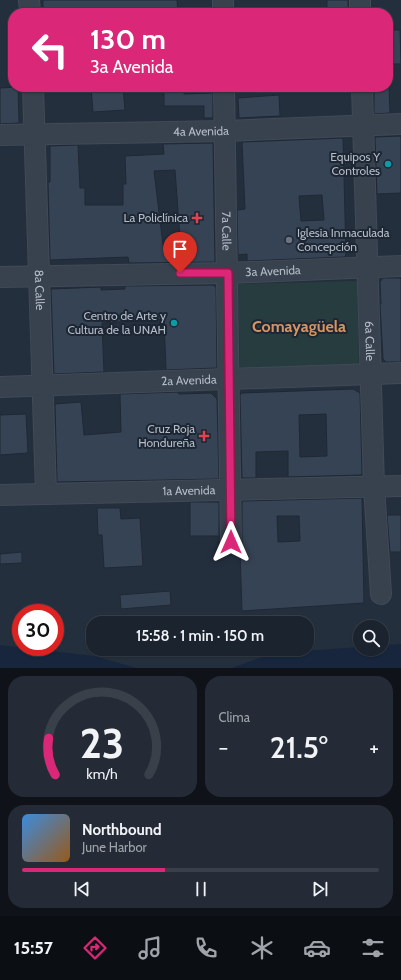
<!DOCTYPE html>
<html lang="es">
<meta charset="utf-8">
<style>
body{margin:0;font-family:Cabin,sans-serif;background:#242b36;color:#f1f3f6;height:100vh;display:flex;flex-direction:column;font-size:15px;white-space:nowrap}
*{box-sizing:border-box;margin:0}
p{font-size:13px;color:#a0a4aa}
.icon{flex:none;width:22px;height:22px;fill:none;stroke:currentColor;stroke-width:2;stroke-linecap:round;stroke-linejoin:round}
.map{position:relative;height:668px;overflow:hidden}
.panel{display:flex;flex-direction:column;gap:8px;padding:8px;background:#0f1319;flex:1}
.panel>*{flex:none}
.top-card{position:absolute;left:8px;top:8px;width:385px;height:84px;border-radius:16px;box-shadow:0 1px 3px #0004,0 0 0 1px #39404a;background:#db2777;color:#fff;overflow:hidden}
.fabs{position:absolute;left:353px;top:620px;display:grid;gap:8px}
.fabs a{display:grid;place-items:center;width:36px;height:36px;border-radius:50%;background:#1b232e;box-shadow:0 1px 3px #0004,0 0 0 1px #39404a;font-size:20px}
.speed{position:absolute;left:12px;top:604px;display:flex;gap:8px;font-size:20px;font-weight:700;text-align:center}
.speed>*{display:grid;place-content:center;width:52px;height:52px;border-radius:50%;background:#1b232e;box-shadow:0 1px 3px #0004,0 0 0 1px #39404a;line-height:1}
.speed .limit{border:6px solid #d22;background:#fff;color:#111}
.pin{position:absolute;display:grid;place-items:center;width:34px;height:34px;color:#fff;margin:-41px -17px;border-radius:50% 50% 50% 0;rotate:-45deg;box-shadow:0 0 4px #0007}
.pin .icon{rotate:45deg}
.me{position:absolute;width:44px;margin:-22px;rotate:0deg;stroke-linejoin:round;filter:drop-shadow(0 0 3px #0008)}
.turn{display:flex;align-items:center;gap:14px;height:84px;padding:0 16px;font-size:18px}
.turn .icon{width:52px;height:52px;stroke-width:2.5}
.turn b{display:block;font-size:28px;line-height:34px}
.big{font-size:30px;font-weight:600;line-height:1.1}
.panel .tile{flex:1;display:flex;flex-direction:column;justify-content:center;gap:6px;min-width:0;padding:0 14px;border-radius:16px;background:#242b36}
.panel .dial{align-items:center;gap:0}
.dial svg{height:104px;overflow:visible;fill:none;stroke:#39404a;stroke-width:7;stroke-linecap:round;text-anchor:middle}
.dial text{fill:#f1f3f6;stroke:none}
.song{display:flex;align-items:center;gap:12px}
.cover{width:48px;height:48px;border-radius:6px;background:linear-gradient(135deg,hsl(210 70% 55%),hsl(30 70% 35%))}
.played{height:4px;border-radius:2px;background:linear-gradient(90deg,#db2777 40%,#39404a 40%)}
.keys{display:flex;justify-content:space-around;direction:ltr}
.heat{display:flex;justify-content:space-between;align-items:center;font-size:22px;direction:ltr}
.panel .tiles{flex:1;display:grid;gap:8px;grid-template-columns:1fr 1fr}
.tile:last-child{grid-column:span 2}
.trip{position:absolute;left:86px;top:616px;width:228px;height:40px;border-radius:16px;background:#1b232e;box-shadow:0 1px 3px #0004,0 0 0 1px #39404a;font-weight:600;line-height:40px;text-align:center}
.tabs{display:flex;height:64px;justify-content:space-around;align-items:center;background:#0b0e12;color:#a0a4aa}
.tabs .icon{width:28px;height:28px}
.tabs .on{color:#db2777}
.tabs b{font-size:18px;color:#f1f3f6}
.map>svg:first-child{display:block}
</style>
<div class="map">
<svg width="401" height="668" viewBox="0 0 401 668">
<rect width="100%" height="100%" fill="#242f3e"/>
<polygon fill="#263c3f" points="357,281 359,368 240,372 238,284"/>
<g fill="#17263c">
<polygon points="401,644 401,668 232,668 273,653 360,647 360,649 382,649 382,645"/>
<polygon points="0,645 94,656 136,668 0,668"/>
</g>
<g fill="#364354" stroke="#1f2835" fill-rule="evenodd">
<polygon points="43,0 177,0 178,13 43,13"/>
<rect x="327" y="0" width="21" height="13"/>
<polygon points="388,30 400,30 401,64 388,64"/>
<polygon points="18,87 19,123 0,124 0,88"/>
<polygon points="91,87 123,87 125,110 93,112"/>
<polygon points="164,87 184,87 184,94 213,93 213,118 204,118 204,106 164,106"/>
<polygon points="374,87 389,87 390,113 374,114"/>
<polygon points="279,95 280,116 239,118 238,98"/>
<polygon points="401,136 401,193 377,194 375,137"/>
<path d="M343,138L346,255L344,257L247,261V254L238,255L237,210L245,209L242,142ZM322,195L324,220L301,221L299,196Z"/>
<path d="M213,143L215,262L129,263L128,257L50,260L48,182H50V146L78,145L80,188H85V205H123V184H126L125,156L164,154L163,144ZM175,170L181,252L164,253L154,171Z"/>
<polygon points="383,278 401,278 401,362 386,362 383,359 380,304 381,304 380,282"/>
<polygon points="213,285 216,287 217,368 166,370 164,319 102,323 104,372 54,374 51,289 101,287 101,290 125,289 125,286"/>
<path d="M353,389L360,393L362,473L361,475L288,477V451L256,452V478H242L240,395L242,393ZM326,414L327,456L300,457L299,415Z"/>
<polygon points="178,392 179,394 211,393 217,399 219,479 57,482 55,404 81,402 84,435 121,432 120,394"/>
<polygon points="26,414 28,453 0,455 0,415"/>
<path d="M362,498L364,603L242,611L240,549L242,542V501ZM277,516H299L300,541L278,542Z"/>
<rect x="190" y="502" width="29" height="34"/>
<polygon points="97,508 120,508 121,519 140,518 143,566 104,568 102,535 98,535"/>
<polygon points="387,515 401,515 401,552 390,552"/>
<polygon points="22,552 22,563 0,564 0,554"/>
<polygon points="170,591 171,605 121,609 120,595"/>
</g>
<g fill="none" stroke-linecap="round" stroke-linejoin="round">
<g stroke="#414a57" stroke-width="22">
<g id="minor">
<polyline points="29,0 30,13"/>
<polyline points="223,0 223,13"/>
<polyline points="360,0 360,13"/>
<path id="s1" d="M33,87L46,493"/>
<path id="s2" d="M224,87L231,542"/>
<path id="s3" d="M362,87L374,486L381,594"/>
<path id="s4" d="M0,135L225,131L401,124"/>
<path id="s5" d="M0,277L227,273L401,266"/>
<path id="s6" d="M0,387L401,373"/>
<path id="s7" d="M0,495L401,486"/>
</g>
</g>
<use href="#minor" stroke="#38414e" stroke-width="20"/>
</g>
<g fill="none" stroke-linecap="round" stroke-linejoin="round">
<g stroke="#8e194d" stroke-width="10">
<polyline id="route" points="180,273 228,273 231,542"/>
</g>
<use href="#route" stroke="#db2777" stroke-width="7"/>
</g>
<g fill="#0f9aa8" stroke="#1d2633" stroke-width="1.5">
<circle cx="388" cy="164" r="4"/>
<circle cx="174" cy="323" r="4"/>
</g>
<g fill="#e0444e" stroke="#1d2633" stroke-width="1.5">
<path d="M195 212h4v4h4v4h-4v4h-4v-4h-4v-4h4z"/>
<path d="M202 430h4v4h4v4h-4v4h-4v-4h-4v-4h4z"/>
</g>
<circle fill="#6b7280" stroke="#1d2633" stroke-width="1.5" cx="289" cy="240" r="4"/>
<g text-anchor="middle" stroke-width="4" stroke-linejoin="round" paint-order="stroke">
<g font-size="12" fill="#b4bcc9" stroke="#1d2633">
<text dy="4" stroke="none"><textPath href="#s4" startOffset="201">4a Avenida</textPath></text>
<text dy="4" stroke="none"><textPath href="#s2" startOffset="144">7a Calle</textPath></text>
<text dy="4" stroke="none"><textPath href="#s5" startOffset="273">3a Avenida</textPath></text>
<text dy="4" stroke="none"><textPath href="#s1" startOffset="203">8a Calle</textPath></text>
<text dy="4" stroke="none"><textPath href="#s3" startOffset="254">6a Calle</textPath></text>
<text dy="4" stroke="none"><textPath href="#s6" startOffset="189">2a Avenida</textPath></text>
<text dy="4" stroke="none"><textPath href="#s7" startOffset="189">1a Avenida</textPath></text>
</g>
<g font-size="12" fill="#b4bcc9" stroke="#1d2633" text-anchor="end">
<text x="380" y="161">Equipos Y<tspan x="380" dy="14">Controles</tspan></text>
<text x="188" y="222">La Policlínica</text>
<text x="297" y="237" text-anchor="start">Iglesia Inmaculada<tspan x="297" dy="14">Concepción</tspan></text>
<text x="166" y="320">Centro de Arte y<tspan x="166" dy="14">Cultura de la UNAH</tspan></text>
<text x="195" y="433">Cruz Roja<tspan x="195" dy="14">Hondureña</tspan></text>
</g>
<g font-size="16" font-weight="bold" fill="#d59563" stroke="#1d2633">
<text x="299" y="332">Comayagüela</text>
</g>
</g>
</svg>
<div class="fabs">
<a><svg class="icon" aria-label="search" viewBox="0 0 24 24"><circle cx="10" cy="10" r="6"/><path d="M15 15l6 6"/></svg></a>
</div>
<div class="speed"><div class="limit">30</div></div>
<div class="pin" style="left:180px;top:273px;background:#d93025"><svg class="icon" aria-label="arrive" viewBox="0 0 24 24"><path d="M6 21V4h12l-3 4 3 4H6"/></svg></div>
<svg class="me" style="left:231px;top:542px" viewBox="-20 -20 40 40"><path d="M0-17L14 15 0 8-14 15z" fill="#db2777" stroke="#fff" stroke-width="4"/></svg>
<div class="trip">15:58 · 1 min · 150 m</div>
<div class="top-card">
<div class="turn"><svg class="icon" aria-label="left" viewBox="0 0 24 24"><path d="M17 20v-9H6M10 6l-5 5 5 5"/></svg><div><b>130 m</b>3a Avenida</div></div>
</div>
</div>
<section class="panel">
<div class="tiles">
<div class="tile dial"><svg viewBox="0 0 100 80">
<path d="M14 69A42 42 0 1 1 86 69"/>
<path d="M14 69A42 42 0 0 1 9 41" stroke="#db2777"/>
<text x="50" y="56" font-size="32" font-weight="700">23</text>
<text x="50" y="72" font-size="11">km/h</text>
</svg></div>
<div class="tile"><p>Clima</p>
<div class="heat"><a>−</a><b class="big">21.5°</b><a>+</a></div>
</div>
<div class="tile">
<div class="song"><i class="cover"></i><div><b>Northbound</b><p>June Harbor</p></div></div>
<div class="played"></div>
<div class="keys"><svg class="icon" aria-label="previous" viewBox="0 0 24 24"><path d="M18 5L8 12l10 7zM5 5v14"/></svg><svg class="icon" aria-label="pause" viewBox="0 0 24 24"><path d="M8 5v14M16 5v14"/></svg><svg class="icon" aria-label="next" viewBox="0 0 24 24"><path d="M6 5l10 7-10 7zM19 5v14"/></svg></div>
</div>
</div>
</section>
<nav class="tabs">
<b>15:57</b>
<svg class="icon on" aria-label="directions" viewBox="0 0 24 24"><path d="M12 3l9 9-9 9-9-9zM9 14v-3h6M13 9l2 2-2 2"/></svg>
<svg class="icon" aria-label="music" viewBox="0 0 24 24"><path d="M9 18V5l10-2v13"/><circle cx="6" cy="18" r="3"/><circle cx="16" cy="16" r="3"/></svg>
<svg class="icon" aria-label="phone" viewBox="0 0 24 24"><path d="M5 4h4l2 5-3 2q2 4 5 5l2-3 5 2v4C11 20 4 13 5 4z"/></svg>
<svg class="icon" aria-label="climate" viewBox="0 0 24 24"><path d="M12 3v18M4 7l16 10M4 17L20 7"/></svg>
<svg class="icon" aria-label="car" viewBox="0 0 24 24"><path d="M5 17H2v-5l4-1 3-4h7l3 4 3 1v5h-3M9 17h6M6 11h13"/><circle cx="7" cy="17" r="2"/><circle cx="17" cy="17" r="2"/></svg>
<svg class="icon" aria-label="filters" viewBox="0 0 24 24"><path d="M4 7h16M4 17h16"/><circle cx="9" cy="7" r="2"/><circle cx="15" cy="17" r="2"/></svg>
</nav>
